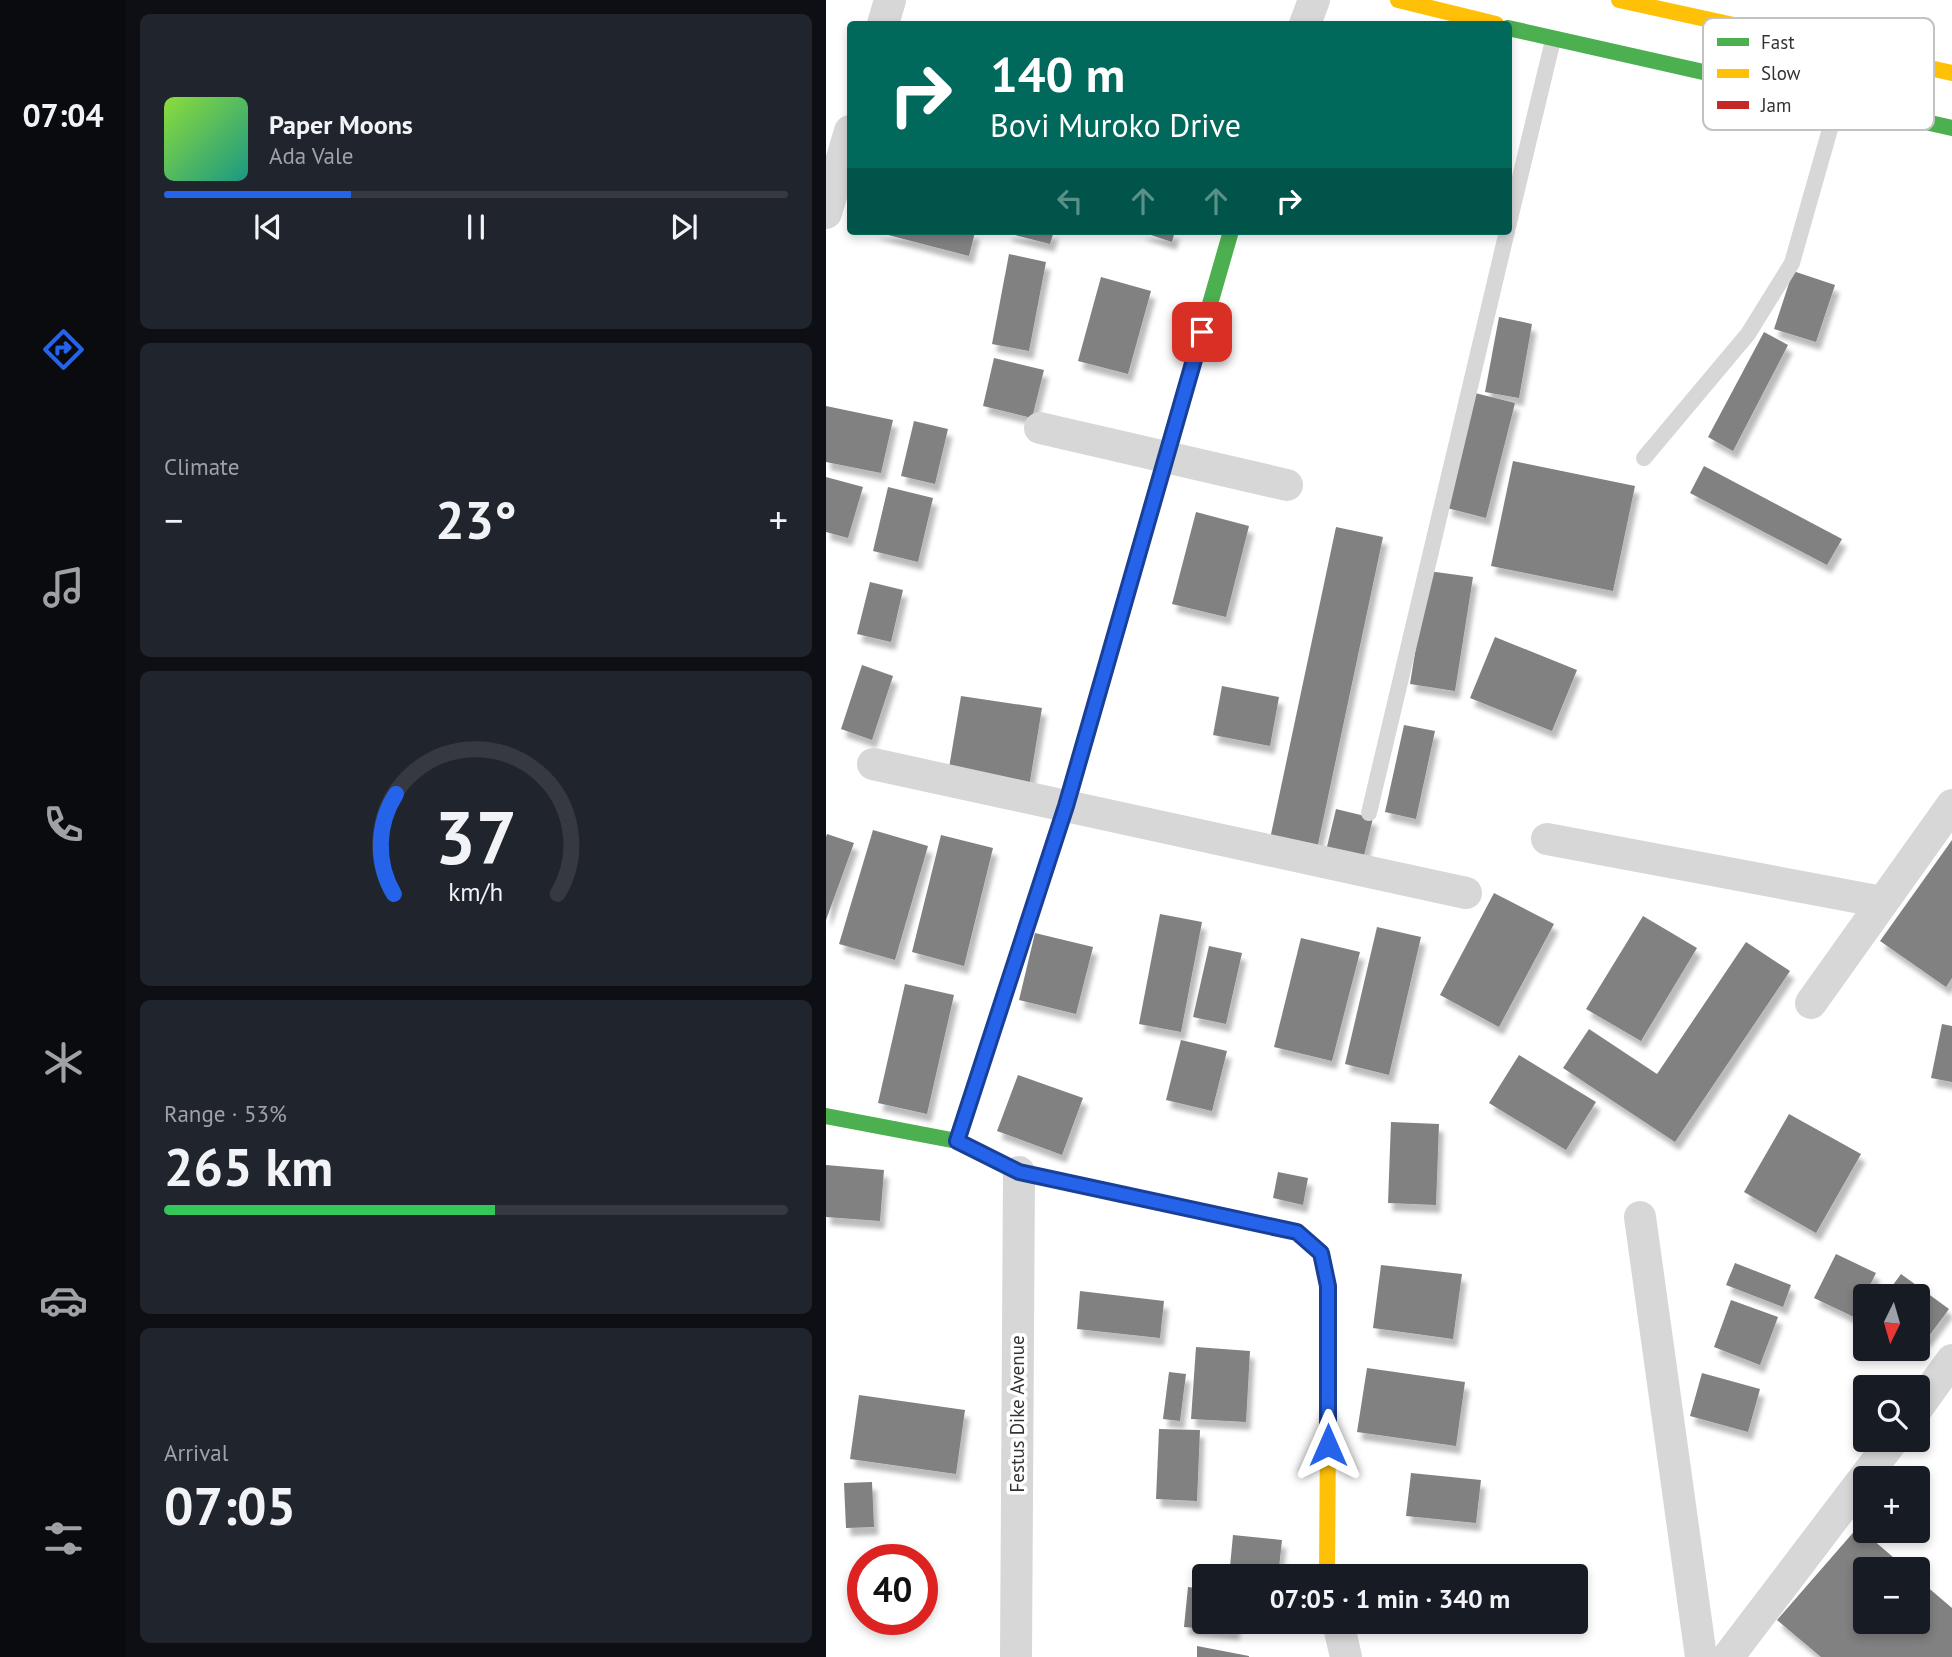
<!DOCTYPE html>
<meta charset="utf-8">
<style>
body{margin:0;font-family:"PT Sans",sans-serif;background:#20242c;color:#f1f3f6;height:100vh;display:flex;flex-direction:column;font-size:26px;white-space:nowrap}
*{box-sizing:border-box;margin:0}
p{font-size:23px;color:#9ea1a6}
.icon{flex:none;width:38px;height:38px;fill:none;stroke:currentColor;stroke-width:2;stroke-linecap:round;stroke-linejoin:round}
.map{position:relative;flex:1;overflow:hidden}
.side{display:flex;flex-direction:column;gap:14px;padding:14px;background:#0d0f14;width:700px}
.side>*{flex:none}
.top-card{position:absolute;left:21px;top:21px;width:665px;height:214px;border-radius:7px;box-shadow:0 4px 10px #0003;background:#00695c;color:#fff;overflow:hidden}
.needle{width:46px;rotate:185deg}
.buttons{position:absolute;left:1027px;top:1284px;display:grid;gap:14px}
.buttons a{display:grid;place-items:center;width:77px;height:77px;border-radius:7px;background:#171b24;box-shadow:0 4px 10px #0003;font-size:35px}
.speed{position:absolute;left:21px;top:1544px;display:flex;gap:14px;font-size:35px;font-weight:700;text-align:center}
.speed>*{display:grid;place-content:center;width:91px;height:91px;border-radius:50%;background:#171b24;box-shadow:0 4px 10px #0003;line-height:1}
.speed .limit{border:10px solid #d22;background:#fff;color:#111}
.pin{position:absolute;display:grid;place-items:center;width:60px;height:60px;color:#fff;margin:-30px;border-radius:14px;box-shadow:0 4px 10px #0006}
.me{position:absolute;width:77px;margin:-38px;rotate:0deg;stroke-linejoin:round;filter:drop-shadow(0 0 5px #0008)}
.turn{display:flex;align-items:center;gap:24px;height:147px;padding:0 28px;font-size:32px}
.turn .icon{width:91px;height:91px;stroke-width:2.5}
.turn b{display:block;font-size:49px;line-height:60px}
.lanes{display:flex;align-items:center;height:66px;padding:0 28px;background:#0003;justify-content:center;gap:35px;direction:ltr}
.lanes .off{opacity:.35}
.big{font-size:52px;font-weight:700;line-height:1.1}
.side .widget{flex:1;display:flex;flex-direction:column;justify-content:center;gap:10px;min-width:0;padding:0 24px;border-radius:10px;background:#20242c}
.side .dial{align-items:center;gap:0}
.dial svg{height:182px;overflow:visible;fill:none;stroke:#363941;stroke-width:7;stroke-linecap:round;text-anchor:middle}
.dial text{fill:#f1f3f6;stroke:none}
.song{display:flex;align-items:center;gap:21px}
.cover{width:84px;height:84px;border-radius:10px;background:linear-gradient(135deg,hsl(90 70% 55%),hsl(170 70% 35%))}
.played{height:7px;border-radius:4px;background:linear-gradient(90deg,#2563eb 30%,#363941 30%)}
.keys{display:flex;justify-content:space-around;direction:ltr}
.heat{display:flex;justify-content:space-between;align-items:center;font-size:38px;direction:ltr}
.charge{height:10px;border-radius:5px;background:linear-gradient(90deg,#34c759 53%,#363941 0)}
.trip{position:absolute;left:366px;top:1564px;width:396px;height:70px;border-radius:7px;background:#171b24;box-shadow:0 4px 10px #0003;font-weight:700;line-height:70px;text-align:center}
main{display:flex;flex:1;min-height:0}
.dock{display:flex;flex-direction:column;width:126px;justify-content:space-around;align-items:center;background:#090b0e;color:#9ea1a6}
.dock .icon{width:49px;height:49px}
.dock .selected{color:#2563eb}
.dock b{font-size:32px;color:#f1f3f6}
.map>svg:first-child{display:block}
</style>
<main>
<nav class="dock">
<b>07:04</b>
<svg class="icon selected" aria-label="directions" viewBox="0 0 24 24"><path d="M12 3l9 9-9 9-9-9zM9 14v-3h6M13 9l2 2-2 2"/></svg>
<svg class="icon" aria-label="music" viewBox="0 0 24 24"><path d="M9 18V5l10-2v13"/><circle cx="6" cy="18" r="3"/><circle cx="16" cy="16" r="3"/></svg>
<svg class="icon" aria-label="phone" viewBox="0 0 24 24"><path d="M5 4h4l2 5-3 2q2 4 5 5l2-3 5 2v4C11 20 4 13 5 4z"/></svg>
<svg class="icon" aria-label="climate" viewBox="0 0 24 24"><path d="M12 3v18M4 7l16 10M4 17L20 7"/></svg>
<svg class="icon" aria-label="car" viewBox="0 0 24 24"><path d="M5 17H2v-5l4-1 3-4h7l3 4 3 1v5h-3M9 17h6M6 11h13"/><circle cx="7" cy="17" r="2"/><circle cx="17" cy="17" r="2"/></svg>
<svg class="icon" aria-label="filters" viewBox="0 0 24 24"><path d="M4 7h16M4 17h16"/><circle cx="9" cy="7" r="2"/><circle cx="15" cy="17" r="2"/></svg>
</nav>
<section class="side">
<div class="widget">
<div class="song"><i class="cover"></i><div><b>Paper Moons</b><p>Ada Vale</p></div></div>
<div class="played"></div>
<div class="keys"><svg class="icon" aria-label="previous" viewBox="0 0 24 24"><path d="M18 5L8 12l10 7zM5 5v14"/></svg><svg class="icon" aria-label="pause" viewBox="0 0 24 24"><path d="M8 5v14M16 5v14"/></svg><svg class="icon" aria-label="next" viewBox="0 0 24 24"><path d="M6 5l10 7-10 7zM19 5v14"/></svg></div>
</div>
<div class="widget"><p>Climate</p>
<div class="heat"><a>−</a><b class="big">23°</b><a>+</a></div>
</div>
<div class="widget dial"><svg viewBox="0 0 100 80">
<path d="M14 69A42 42 0 1 1 86 69"/>
<path d="M14 69A42 42 0 0 1 15 25" stroke="#2563eb"/>
<text x="50" y="56" font-size="32" font-weight="700">37</text>
<text x="50" y="72" font-size="11">km/h</text>
</svg></div>
<div class="widget"><p>Range · 53%</p><b class="big">265 km</b><div class="charge"></div></div>
<div class="widget"><p>Arrival</p><b class="big">07:05</b></div>
</section>
<div class="map">
<svg width="1126" height="1657" viewBox="0 0 1126 1657">
<defs>
<filter id="shadow"><feDropShadow dx="4.5" dy="8" stdDeviation="2" flood-color="#0004"/></filter>
</defs>
<rect width="100%" height="100%" fill="#fff"/>
<g fill="#818181" filter="url(#shadow)">
<polygon points="47,231 146,231 149,232 143,256"/>
<polygon points="182,231 228,231 224,244 181,233"/>
<polygon points="313,231 349,231 346,242"/>
<polygon points="183,254 220,262 203,351 166,344"/>
<polygon points="967,271 1009,285 990,342 948,329"/>
<polygon points="275,277 325,291 302,374 252,361"/>
<polygon points="673,317 706,324 693,398 659,392"/>
<polygon points="938,332 962,345 907,451 882,437"/>
<polygon points="168,358 218,370 206,418 157,406"/>
<polygon points="649,393 689,403 660,518 621,508"/>
<polygon points="0,406 67,420 55,473 0,462"/>
<polygon points="88,421 122,429 109,484 75,476"/>
<polygon points="687,461 809,486 787,591 665,566"/>
<polygon points="878,466 1016,539 1001,565 864,493"/>
<polygon points="0,477 37,487 22,538 0,532"/>
<polygon points="62,487 107,498 92,562 47,551"/>
<polygon points="370,512 423,526 400,617 346,604"/>
<polygon points="510,527 557,537 491,849 444,839"/>
<polygon points="602,571 647,577 629,691 584,684"/>
<polygon points="44,582 77,590 65,642 31,634"/>
<polygon points="669,637 751,670 726,731 644,698"/>
<polygon points="36,665 67,676 46,740 15,729"/>
<polygon points="396,686 453,697 444,746 387,735"/>
<polygon points="135,696 216,708 203,787 122,774"/>
<polygon points="578,725 609,731 590,819 559,812"/>
<polygon points="510,809 547,818 536,864 499,855"/>
<polygon points="47,830 102,846 69,960 13,944"/>
<polygon points="1,834 28,843 0,920 0,837"/>
<polygon points="115,835 167,848 138,966 86,952"/>
<polygon points="1126,840 1126,978 1120,987 1054,941"/>
<polygon points="668,893 728,924 673,1027 614,995"/>
<polygon points="334,914 376,922 355,1032 313,1024"/>
<polygon points="817,916 871,948 815,1041 760,1009"/>
<polygon points="551,927 595,937 563,1075 519,1064"/>
<polygon points="209,933 267,947 250,1014 193,1000"/>
<polygon points="475,938 534,952 506,1061 448,1047"/>
<polygon points="920,942 964,971 849,1142 737,1068 763,1029 831,1074"/>
<polygon points="383,946 416,953 400,1024 367,1017"/>
<polygon points="79,984 128,995 101,1114 52,1103"/>
<polygon points="1116,1024 1126,1026 1126,1082 1105,1078"/>
<polygon points="355,1040 401,1051 386,1111 340,1100"/>
<polygon points="693,1055 770,1102 740,1150 663,1103"/>
<polygon points="192,1075 257,1098 236,1155 171,1131"/>
<polygon points="963,1114 1035,1154 990,1233 918,1192"/>
<polygon points="565,1122 613,1124 610,1205 562,1203"/>
<polygon points="0,1165 58,1170 54,1221 0,1217"/>
<polygon points="452,1172 482,1178 477,1205 447,1198"/>
<polygon points="1010,1254 1050,1273 1028,1317 988,1298"/>
<polygon points="909,1263 965,1285 957,1307 900,1285"/>
<polygon points="555,1265 636,1274 627,1339 547,1328"/>
<polygon points="1075,1274 1123,1309 1100,1340 1092,1334 1092,1297 1058,1297"/>
<polygon points="254,1291 338,1301 334,1338 251,1329"/>
<polygon points="905,1300 952,1317 934,1365 888,1347"/>
<polygon points="370,1347 424,1351 420,1422 365,1419"/>
<polygon points="541,1368 639,1382 630,1446 531,1432"/>
<polygon points="343,1372 360,1374 354,1421 337,1419"/>
<polygon points="876,1373 934,1389 922,1432 864,1416"/>
<polygon points="33,1395 139,1410 130,1474 24,1459"/>
<polygon points="333,1429 374,1430 371,1501 330,1499"/>
<polygon points="585,1473 655,1480 650,1523 580,1516"/>
<polygon points="46,1482 48,1527 20,1528 18,1483"/>
<polygon points="1032,1527 1082,1570 1040,1570 1040,1622 1092,1622 1092,1579 1126,1608 1126,1657 995,1657 951,1620"/>
<polygon points="407,1535 456,1540 452,1577 403,1577"/>
<polygon points="362,1587 378,1589 378,1622 410,1622 409,1632 358,1627"/>
<polygon points="371,1646 423,1656 423,1657 371,1657"/>
</g>
<g fill="none" stroke-linecap="round" stroke-linejoin="round">
<g stroke="#d7d7d7" stroke-width="16">
<polyline points="682,227 727,40"/>
<polyline points="818,458 922,334 966,263 1012,101"/>
<polyline points="543,813 681,231"/>
</g>
<g stroke="#d7d7d7" stroke-width="32">
<polyline points="57,24 64,0"/>
<polyline points="479,24 488,0"/>
<polyline points="0,213 24,131"/>
<polyline points="214,428 461,485"/>
<polyline points="47,764 640,893"/>
<polyline points="721,839 1056,902"/>
<polyline points="985,1003 1126,805"/>
<polyline points="814,1217 875,1657"/>
<polyline points="1092,1407 1126,1360"/>
<polyline points="512,1622 520,1657"/>
<polyline points="190,1657 193,1172"/>
<polyline points="902,1657 1067,1440"/>
</g>
<g stroke="#4caf50" stroke-width="16">
<polyline points="682,28 1126,128"/>
<polyline points="308,568 405,231"/>
<polyline points="0,1116 131,1141 193,1172 471,1232 495,1253 502,1287 502,1424"/>
</g>
<g stroke="#ffc107" stroke-width="16">
<polyline points="572,0 670,24"/>
<polyline points="793,0 1126,73"/>
<polyline points="235,822 308,568"/>
<polyline points="501,1577 502,1424"/>
</g>
<polyline stroke="#c62828" stroke-width="16" points="131,1141 235,822"/>
</g>
<g fill="none" stroke-linecap="round" stroke-linejoin="round">
<g stroke="#184099" stroke-width="18">
<polyline id="route" points="376,332 240,806 131,1141 193,1172 471,1232 495,1253 502,1286 502,1445"/>
</g>
<use href="#route" stroke="#2563eb" stroke-width="12"/>
</g>
<g text-anchor="middle" stroke-width="7" stroke-linejoin="round" paint-order="stroke">
<g font-size="19" fill="#333" stroke="#fff">
<text transform="translate(191 1414) rotate(-90)" y="7">Festus Dike Avenue</text>
</g>
</g>
<rect x="877" y="18" width="231" height="112" rx="10" fill="#fff" stroke="#c2c2c2" stroke-width="2"/>
<rect x="891" y="38" width="32" height="8" fill="#4caf50"/>
<rect x="891" y="69" width="32" height="9" fill="#ffc107"/>
<rect x="891" y="101" width="32" height="8" fill="#c62828"/>
<g font-size="19" fill="#333">
<text x="935" y="49">Fast</text>
<text x="935" y="80">Slow</text>
<text x="935" y="112">Jam</text>
</g>
</svg>
<div class="buttons">
<a><svg class="needle" viewBox="-14 -14 28 28"><path d="M0-13l5 13h-10z" fill="#e53935"/><path d="M0 13l5-13h-10z" fill="#9ea1a6"/></svg></a>
<a><svg class="icon" aria-label="search" viewBox="0 0 24 24"><circle cx="10" cy="10" r="6"/><path d="M15 15l6 6"/></svg></a>
<a>+</a>
<a>−</a>
</div>
<div class="speed"><div class="limit">40</div></div>
<div class="pin" style="left:376px;top:332px;background:#d93025"><svg class="icon" aria-label="arrive" viewBox="0 0 24 24"><path d="M6 21V4h12l-3 4 3 4H6"/></svg></div>
<svg class="me" style="left:502px;top:1445px" viewBox="-20 -20 40 40"><path d="M0-17L14 15 0 8-14 15z" fill="#2563eb" stroke="#fff" stroke-width="4"/></svg>
<div class="trip">07:05 · 1 min · 340 m</div>
<div class="top-card">
<div class="turn"><svg class="icon" aria-label="right" viewBox="0 0 24 24"><path d="M7 20v-9h11M14 6l5 5-5 5"/></svg><div><b>140 m</b>Bovi Muroko Drive</div></div>
<div class="lanes"><svg class="icon off" aria-label="left" viewBox="0 0 24 24"><path d="M17 20v-9H6M10 6l-5 5 5 5"/></svg><svg class="icon off" aria-label="ahead" viewBox="0 0 24 24"><path d="M12 20V5M6 11l6-6 6 6"/></svg><svg class="icon off" aria-label="ahead" viewBox="0 0 24 24"><path d="M12 20V5M6 11l6-6 6 6"/></svg><svg class="icon" aria-label="right" viewBox="0 0 24 24"><path d="M7 20v-9h11M14 6l5 5-5 5"/></svg></div>
</div>
</div>
</main>
